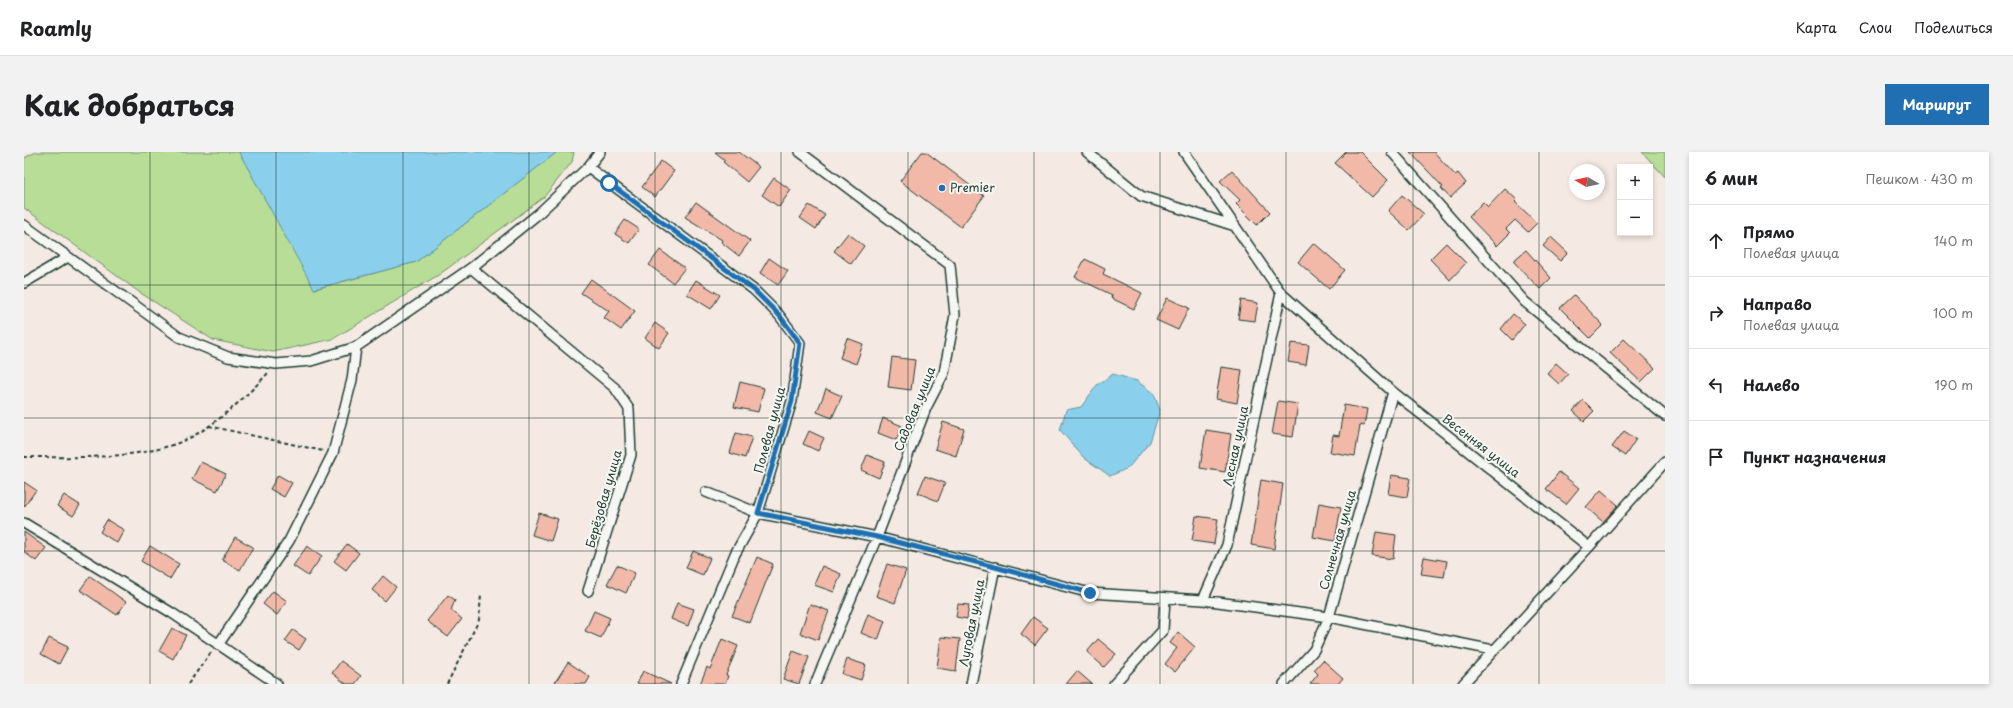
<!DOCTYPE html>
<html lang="ru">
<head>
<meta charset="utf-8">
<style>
	:root { --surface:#fff; --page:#f2f2f2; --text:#202124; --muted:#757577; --line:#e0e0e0; --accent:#1f6fb2 }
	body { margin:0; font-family:"Playpen Sans",sans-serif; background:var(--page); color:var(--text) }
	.controls { position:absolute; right:12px; top:12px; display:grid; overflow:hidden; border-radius:0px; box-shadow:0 2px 6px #0003 }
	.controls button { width:36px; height:36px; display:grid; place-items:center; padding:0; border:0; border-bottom:1px solid var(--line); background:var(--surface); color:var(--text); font:20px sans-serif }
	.compass { position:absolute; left:1545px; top:12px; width:36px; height:36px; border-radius:50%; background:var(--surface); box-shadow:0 2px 6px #0003; rotate:279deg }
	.stop { position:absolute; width:12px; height:12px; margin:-9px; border:3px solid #1f6fb2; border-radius:50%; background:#fff }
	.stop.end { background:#1f6fb2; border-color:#fff; box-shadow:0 1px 4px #0008 }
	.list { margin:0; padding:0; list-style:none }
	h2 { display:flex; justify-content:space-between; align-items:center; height:52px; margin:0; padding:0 16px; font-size:17px }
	h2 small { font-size:13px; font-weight:400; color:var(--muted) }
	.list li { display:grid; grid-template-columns:26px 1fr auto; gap:12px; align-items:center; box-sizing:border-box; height:72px; padding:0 16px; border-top:1px solid var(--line) }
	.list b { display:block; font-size:15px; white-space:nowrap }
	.list p { margin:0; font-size:13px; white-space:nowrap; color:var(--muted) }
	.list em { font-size:13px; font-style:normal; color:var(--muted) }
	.icon { flex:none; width:22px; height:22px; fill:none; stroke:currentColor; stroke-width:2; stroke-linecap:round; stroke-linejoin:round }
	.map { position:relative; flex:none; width:1641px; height:532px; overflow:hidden; border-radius:0px }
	header { display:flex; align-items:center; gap:24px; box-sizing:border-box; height:56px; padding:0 20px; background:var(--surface); border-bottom:1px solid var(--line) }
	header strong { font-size:19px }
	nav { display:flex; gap:22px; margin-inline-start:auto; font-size:14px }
	.intro { display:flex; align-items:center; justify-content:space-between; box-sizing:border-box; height:96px; padding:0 24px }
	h1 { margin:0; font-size:28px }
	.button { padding:10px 18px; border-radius:0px; background:var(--accent); color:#fff; font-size:14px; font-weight:700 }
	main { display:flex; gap:24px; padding:0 24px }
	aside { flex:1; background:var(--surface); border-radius:0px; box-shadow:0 2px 6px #0003 }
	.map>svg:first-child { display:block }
	.green { fill:#b8dd97; stroke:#6c8d66 }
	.water { fill:#8ad0ec; stroke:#5f95a2 }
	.building { fill:#f2b9a9; stroke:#1f3d34 }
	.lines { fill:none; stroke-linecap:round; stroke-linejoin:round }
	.street-casing { stroke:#1f3d34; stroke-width:12 }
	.path { stroke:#1f3d34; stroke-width:2; stroke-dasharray:4 3; stroke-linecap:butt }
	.street { stroke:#f6f6f2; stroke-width:9 }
	.route { stroke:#1f6fb2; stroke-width:5 }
	.grid { fill:none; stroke:#1f3d34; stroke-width:1; stroke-opacity:0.55 }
	.poi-dot { fill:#1f6fb2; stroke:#f6f6f2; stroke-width:1.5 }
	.labels { text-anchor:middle; stroke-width:4; stroke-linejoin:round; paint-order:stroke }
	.poi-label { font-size:12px; fill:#1f3d34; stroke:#f6f6f2; text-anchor:start }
	.street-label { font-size:12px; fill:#1f3d34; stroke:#f6f6f2 }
</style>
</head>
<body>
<header>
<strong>Roamly</strong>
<nav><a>Карта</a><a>Слои</a><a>Поделиться</a></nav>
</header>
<div class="intro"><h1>Как добраться</h1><a class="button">Маршрут</a></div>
<main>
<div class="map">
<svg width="1641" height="532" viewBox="0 0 1641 532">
	<rect width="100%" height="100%" fill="#f5eae3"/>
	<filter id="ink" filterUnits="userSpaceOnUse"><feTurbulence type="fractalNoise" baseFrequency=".025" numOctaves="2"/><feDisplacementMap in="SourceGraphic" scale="8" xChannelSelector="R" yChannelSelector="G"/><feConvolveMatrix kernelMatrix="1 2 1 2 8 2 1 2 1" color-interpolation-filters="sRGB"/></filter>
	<g filter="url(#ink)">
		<path class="green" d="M12,0H215L291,137L392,110L533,0H550L548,10L520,45L416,122L309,187L249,200L189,188L115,140L0,56V6Z
			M1618,0H1641V25Z"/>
		<path class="water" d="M215,0H533L392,110L290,137Z
			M1089,222L1113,229L1130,242L1136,258L1126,290L1104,316L1086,324L1060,306L1036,278L1042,258L1057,255L1073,233Z"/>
		<path class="building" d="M691,0H715L735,15L723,30L699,10L701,8Z
			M898,0H902L960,44L937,75L876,29Z
			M1322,0H1336L1364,28L1348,45L1311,11Z
			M1386,0H1410L1431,23L1434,21L1442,31L1426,46L1417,36L1419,35Z
			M637,9L650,19L631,45L618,35Z
			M1208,18L1246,60L1233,73L1212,52L1216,48L1196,29Z
			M750,26L767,38L755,55L738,43Z
			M1481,37L1493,48L1491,50L1513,71L1504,80L1491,68L1482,77L1486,81L1473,94L1445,65L1459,50L1464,55Z
			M1378,43L1400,62L1385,78L1364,59Z
			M672,50L726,89L715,104L697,90L698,88L661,65Z
			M785,53L801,63L792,77L776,66Z
			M601,68L615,77L605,91L591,82Z
			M824,81L840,94L827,112L810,99Z
			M1527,85L1544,101L1536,109L1519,94Z
			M1290,91L1321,118L1305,137L1274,110Z
			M1422,91L1442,111L1426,128L1406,107Z
			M636,98L661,116L649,131L625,113Z
			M1502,98L1527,126L1516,137L1489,109Z
			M745,106L764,119L754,133L736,121Z
			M1061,107L1081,117L1079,122L1118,141L1110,157L1087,146L1088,143L1051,125Z
			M567,127L611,159L597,178L580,166L585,159L557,141Z
			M672,128L696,143L687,157L663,142Z
			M1550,143L1579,173L1566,186L1536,156Z
			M1143,146L1165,156L1154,178L1132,168Z
			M1217,148L1234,151L1231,169L1214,167Z
			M1489,162L1501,172L1488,188L1477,177Z
			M631,171L645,181L635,196L621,186Z
			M823,186L839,192L832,212L816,206Z
			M1600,187L1631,216L1617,230L1586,201Z
			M1267,191L1285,193L1282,213L1264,210Z
			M868,205L891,208L887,238L864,235Z
			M1532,211L1544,222L1535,232L1523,221Z
			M1197,215L1218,218L1213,251L1192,247Z
			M716,230L740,236L734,260L710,255Z
			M802,237L818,244L808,266L793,260Z
			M1559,248L1570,259L1560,269L1549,259Z
			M1254,249L1274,252L1269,285L1248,282Z
			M1320,253L1343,257L1340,274L1336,273L1331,304L1306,300L1309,283L1315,284Z
			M859,266L878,274L872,288L854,281Z
			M919,270L940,277L932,304L911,297Z
			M1182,278L1207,282L1201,320L1176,316Z
			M785,279L800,286L794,299L779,292Z
			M1600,279L1612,287L1601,304L1588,295Z
			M712,281L728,285L721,306L706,301Z
			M843,303L861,310L855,326L837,318Z
			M177,310L202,322L193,339L168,327Z
			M1535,320L1555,336L1542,352L1522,337Z
			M254,323L268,331L260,345L246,337Z
			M1367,323L1386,326L1383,345L1364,342Z
			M901,324L921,331L914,349L894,341Z
			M1237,328L1259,332L1250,397L1227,393Z
			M0,330L12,338L0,355Z
			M1577,338L1594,353L1579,370L1562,355Z
			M40,343L56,353L49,364L33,354Z
			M1295,351L1317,355L1311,389L1289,385Z
			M515,361L534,367L527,389L508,383Z
			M1172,364L1194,367L1190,392L1168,389Z
			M83,368L100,378L93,391L76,380Z
			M0,380L22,396L12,409L0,400Z
			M1352,380L1372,383L1369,407L1348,404Z
			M211,385L229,395L216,418L198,408Z
			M323,392L335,401L322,418L310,409Z
			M126,394L155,412L146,427L117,409Z
			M283,394L298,404L284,424L269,414Z
			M669,399L686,406L679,423L662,416Z
			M733,405L749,412L726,471L708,464Z
			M1400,405L1423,409L1420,425L1397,422Z
			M863,412L882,418L871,451L852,444Z
			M593,413L611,421L602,441L583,432Z
			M798,414L817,422L810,440L790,433Z
			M66,424L102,450L93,463L56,438Z
			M359,424L372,435L361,449L348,438Z
			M249,439L263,449L253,463L239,452Z
			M424,443L431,448L427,458L438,467L424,485L403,469Z
			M653,451L670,457L664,474L647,467Z
			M786,452L805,459L794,488L776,481Z
			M934,452L945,453L943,467L932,465Z
			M570,459L586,466L577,486L561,479Z
			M844,462L861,469L854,488L837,481Z
			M1009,465L1024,476L1011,493L997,482Z
			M148,476L162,483L149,507L135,499Z
			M269,478L282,487L275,498L261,489Z
			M1154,480L1171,495L1151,520L1141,512L1153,496L1146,491Z
			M917,485L936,487L932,519L913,516Z
			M25,486L44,495L35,512L17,502Z
			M698,487L714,494L702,523L704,524L701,532H676L683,515L686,517Z
			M1074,487L1092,502L1080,515L1063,500Z
			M769,499L785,505L775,532L759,527Z
			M823,507L842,513L837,528L818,522Z
			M1299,508L1319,526L1314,532H1286L1294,522L1290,518Z
			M317,509L337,524L331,532H322L308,521Z
			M544,510L566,525L562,532H530Z
			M619,519L647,532H613Z
			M1053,519L1068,532H1042Z"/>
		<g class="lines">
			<defs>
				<path id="street" d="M776,0L926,113L931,163L920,221L902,256L853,385L791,532
					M1063,0L1117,44L1211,74
					M1160,0L1257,141L1369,240L1565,395L1439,532
					M1368,0L1501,150L1641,264
					M564,15L730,138L755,163L776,191L768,249L734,361L711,402L657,532
					M0,73L155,185L204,205L252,212L287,209L332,195L447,116L514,62L564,15L576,0
					M447,116L591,236L605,257L607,303L564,439
					M0,131L44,105
					M682,340L734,361L853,385L1066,441L1179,448L1305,465L1469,498
					M0,371L148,461L253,532
					M1565,395L1641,310
					M1179,448L1203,393L1257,141
					M194,493L265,389L309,301L328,228L332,195
					M947,532L971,415
					M1090,532L1139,478L1141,447
					M1260,532L1290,498L1305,465L1369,240"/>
			</defs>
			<use href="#street" class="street-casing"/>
			<path class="path" d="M185,274L299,299
				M0,305C48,305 108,308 154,291C185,280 222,245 244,221
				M164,532L188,499
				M423,532L455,468L457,443"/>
			<use href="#street" class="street"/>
		</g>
	</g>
	<g class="lines" filter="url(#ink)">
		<path class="route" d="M585,31L730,138L755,163L776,191L768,249L734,361L853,385L971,415L1066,441"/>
	</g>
	<path class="grid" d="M126,0V532M252,0V532M379,0V532M505,0V532M631,0V532M757,0V532M884,0V532M1010,0V532M1136,0V532M1262,0V532M1389,0V532M1515,0V532M0,133H1641M0,266H1641M0,399H1641"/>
	<circle class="poi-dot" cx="918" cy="36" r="4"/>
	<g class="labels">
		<g class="poi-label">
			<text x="926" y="40">Premier</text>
		</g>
		<g class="street-label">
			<text transform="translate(891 257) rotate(-68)" y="4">Садовая улица</text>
			<text transform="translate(746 278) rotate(-75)" y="4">Полевая улица</text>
			<text transform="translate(1212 294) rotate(-78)" y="4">Лесная улица</text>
			<text transform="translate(1457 294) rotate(38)" y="4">Весенняя улица</text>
			<text transform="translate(580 347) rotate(-74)" y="4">Берёзовая улица</text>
			<text transform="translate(1314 388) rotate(-74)" y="4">Солнечная улица</text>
			<text transform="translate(948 471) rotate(-79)" y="4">Луговая улица</text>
		</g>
	</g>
</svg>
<div class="controls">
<button>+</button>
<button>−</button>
</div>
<svg class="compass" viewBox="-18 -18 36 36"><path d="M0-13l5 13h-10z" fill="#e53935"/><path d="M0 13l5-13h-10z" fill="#757577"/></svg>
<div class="stop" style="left:585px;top:31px"></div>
<div class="stop end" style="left:1066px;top:441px"></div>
</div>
<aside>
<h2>6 мин<small>Пешком · 430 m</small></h2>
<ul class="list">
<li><svg class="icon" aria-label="ahead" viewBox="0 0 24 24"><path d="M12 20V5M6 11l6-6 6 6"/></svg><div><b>Прямо</b><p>Полевая улица</p></div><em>140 m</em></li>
<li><svg class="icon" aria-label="right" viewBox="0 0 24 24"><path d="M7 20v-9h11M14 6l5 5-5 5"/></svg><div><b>Направо</b><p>Полевая улица</p></div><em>100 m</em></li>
<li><svg class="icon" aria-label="left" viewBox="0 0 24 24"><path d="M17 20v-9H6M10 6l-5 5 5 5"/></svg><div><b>Налево</b></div><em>190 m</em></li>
<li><svg class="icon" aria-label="arrive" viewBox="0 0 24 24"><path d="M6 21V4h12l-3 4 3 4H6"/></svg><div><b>Пункт назначения</b></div></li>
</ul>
</aside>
</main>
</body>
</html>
